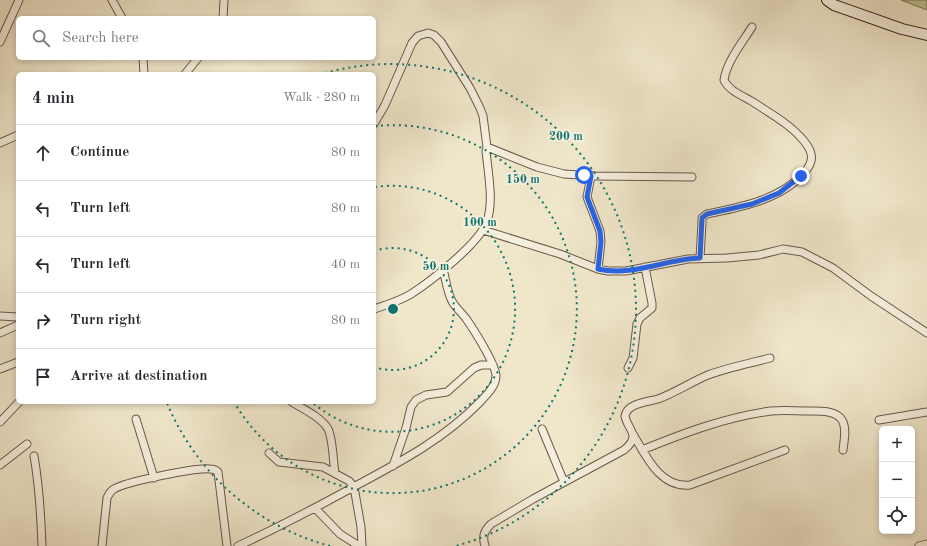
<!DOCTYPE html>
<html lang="en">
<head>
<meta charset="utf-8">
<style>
	:root { --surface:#fff; --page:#f7f7f7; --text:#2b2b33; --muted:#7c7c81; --line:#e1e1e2 }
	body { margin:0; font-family:"Old Standard TT",serif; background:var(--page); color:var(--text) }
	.controls { position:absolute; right:12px; bottom:12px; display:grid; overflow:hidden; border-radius:6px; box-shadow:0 2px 6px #0003 }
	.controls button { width:36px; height:36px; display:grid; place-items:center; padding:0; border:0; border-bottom:1px solid var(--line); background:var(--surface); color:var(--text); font:20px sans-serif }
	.stop { position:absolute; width:12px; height:12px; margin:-9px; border:3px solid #2563eb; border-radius:50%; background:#fff }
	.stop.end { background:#2563eb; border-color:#fff; box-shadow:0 1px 4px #0008 }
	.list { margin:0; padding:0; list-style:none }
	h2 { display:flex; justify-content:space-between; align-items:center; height:52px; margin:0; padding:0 16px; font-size:17px }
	h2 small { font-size:13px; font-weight:400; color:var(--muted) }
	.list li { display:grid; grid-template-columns:26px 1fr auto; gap:12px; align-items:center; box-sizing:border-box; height:56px; padding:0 16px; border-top:1px solid var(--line) }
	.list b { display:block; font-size:15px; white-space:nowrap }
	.list em { font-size:13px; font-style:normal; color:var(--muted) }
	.icon { flex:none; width:22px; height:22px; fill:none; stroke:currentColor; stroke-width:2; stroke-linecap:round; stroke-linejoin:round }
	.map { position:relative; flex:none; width:927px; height:546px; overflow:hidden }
	.search { position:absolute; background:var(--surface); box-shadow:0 2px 6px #0003; left:16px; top:16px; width:360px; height:44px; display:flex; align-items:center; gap:10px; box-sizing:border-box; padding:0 14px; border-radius:6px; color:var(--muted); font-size:15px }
	.panel { position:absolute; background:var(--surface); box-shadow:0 2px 6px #0003; left:16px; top:72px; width:360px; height:332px; border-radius:6px }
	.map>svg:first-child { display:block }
	.green { fill:#bdc495; stroke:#7c765a }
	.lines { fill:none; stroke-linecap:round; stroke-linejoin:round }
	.street-casing { stroke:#69584a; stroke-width:9 }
	.secondary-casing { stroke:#3c291f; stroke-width:12 }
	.street { stroke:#f5efdd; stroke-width:7 }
	.secondary { stroke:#f5efdd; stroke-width:10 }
	.route { stroke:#2563eb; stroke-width:5 }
	.ring { fill:none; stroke:#0f766e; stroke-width:2; stroke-dasharray:2 4 }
	.centre { fill:#0f766e; stroke:#f5efdd; stroke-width:2 }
	.ring-label { font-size:12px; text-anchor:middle; font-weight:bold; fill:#0f766e; stroke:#f5efdd; stroke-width:4; stroke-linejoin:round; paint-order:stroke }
</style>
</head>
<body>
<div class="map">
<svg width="927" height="546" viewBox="0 0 927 546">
	<rect width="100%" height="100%" fill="#f0e7cb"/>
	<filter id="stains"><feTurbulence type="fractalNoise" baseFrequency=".005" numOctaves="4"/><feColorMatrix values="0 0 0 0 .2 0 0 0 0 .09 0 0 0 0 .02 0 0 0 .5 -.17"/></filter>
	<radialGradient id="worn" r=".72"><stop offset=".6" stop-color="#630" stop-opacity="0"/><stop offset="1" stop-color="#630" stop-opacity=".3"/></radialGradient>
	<path class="green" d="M901,0H927V10Z"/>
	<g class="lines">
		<defs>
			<path id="street" d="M112,0L122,18
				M223,18L224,0
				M0,42L19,0
				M143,58L144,74
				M185,74L198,58
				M374,124L385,105L412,43L418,36L428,33L434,35L441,42L470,88L480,108L483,116L487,147L486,151C488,172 494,202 487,221C481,242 430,282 411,294C400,301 386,305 374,309
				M0,143L18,135
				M487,147L537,167L564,174L596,176L692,177
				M591,176L587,197L600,231L601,242L598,269
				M483,230L560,254L598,269L608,271H626L688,259L727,258L759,255L783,249L802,252L833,268L871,296L927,333
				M700,258L702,223V218L707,214C741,207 780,200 804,173C815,161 813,152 804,141C790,124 771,114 753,102C743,96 729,91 724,80C727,61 742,43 752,27
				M0,316L18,317
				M0,333L18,325
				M628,368L633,358L637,324L640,318L652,308V303L645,267
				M0,369L18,362
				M292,402C303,409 321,417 328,429C333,439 333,461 335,473
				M136,419L154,478
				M879,420L927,412
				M0,422L19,402
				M542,429L564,482
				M633,434C646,456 660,488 690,485L785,450
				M642,450C684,433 726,417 771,411C783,410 796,411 808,411C818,411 836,410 842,420C847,428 844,441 843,450
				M269,453L279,462L323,467L349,481L354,487L361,527L362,546
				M34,456C39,485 41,516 42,546
				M0,465L27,444
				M393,466L406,428L411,407L416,400L426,395L447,392L474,368L481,365H493
				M315,508L340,534L359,546
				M102,546L107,498C109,494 110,491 114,489C125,482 197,467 210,469C213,469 216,470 218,472L227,546
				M238,546C279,527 319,506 359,484C404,460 445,438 481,401C487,394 496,386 496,376C496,365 474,330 467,320C463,314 457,309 453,303C447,293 446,280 443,269
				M485,546C482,536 484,531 491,524L533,499L624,450C642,435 628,431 625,416C627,403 648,402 658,399C675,393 691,382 708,375C726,368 751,363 770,358
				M919,546L927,544"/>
			<path id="secondary" d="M827,0L834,5L902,29L927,35"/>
		</defs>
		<use href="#street" class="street-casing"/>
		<use href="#secondary" class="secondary-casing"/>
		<use href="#street" class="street"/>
		<use href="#secondary" class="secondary"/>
	</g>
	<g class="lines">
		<path class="route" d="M584,175L591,176L587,197L600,231L601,242L598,269C632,277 666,259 700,258L702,218L707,214L752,204L779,193L801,176"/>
	</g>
	<g class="ring">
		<path d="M374 251A61 61 0 1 1 374 367"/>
		<path d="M375 187A123 123 0 1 1 313 403"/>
		<path d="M375 126A184 184 0 1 1 234 402"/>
		<path d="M330 546A245 245 0 0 1 167 403M325 73A245 245 0 1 1 456 546"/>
	</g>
	<circle cx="393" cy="309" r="6" class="centre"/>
	<g class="ring-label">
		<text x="566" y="140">200 m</text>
		<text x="523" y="183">150 m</text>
		<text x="480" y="226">100 m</text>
		<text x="436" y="270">50 m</text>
	</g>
	<rect width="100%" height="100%" filter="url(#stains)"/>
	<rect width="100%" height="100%" fill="url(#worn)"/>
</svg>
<div class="controls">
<button>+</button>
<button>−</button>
<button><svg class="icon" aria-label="locate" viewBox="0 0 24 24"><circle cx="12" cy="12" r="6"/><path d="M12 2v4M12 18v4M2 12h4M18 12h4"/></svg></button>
</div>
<div class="stop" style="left:584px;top:175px"></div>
<div class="stop end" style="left:801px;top:176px"></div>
<div class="search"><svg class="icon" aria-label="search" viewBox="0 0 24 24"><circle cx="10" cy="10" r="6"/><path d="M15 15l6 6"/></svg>Search here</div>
<section class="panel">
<h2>4 min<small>Walk · 280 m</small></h2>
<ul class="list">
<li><svg class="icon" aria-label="ahead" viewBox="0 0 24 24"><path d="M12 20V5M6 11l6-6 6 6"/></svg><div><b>Continue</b></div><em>80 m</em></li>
<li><svg class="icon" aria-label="left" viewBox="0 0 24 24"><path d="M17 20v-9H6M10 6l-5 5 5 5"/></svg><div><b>Turn left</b></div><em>80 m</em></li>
<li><svg class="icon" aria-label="left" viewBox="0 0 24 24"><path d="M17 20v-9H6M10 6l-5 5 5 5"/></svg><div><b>Turn left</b></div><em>40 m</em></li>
<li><svg class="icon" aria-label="right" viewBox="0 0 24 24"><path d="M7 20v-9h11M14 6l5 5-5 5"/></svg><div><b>Turn right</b></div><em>80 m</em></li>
<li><svg class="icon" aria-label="arrive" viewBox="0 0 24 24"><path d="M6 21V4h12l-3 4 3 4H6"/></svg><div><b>Arrive at destination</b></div></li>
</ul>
</section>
</div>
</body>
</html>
